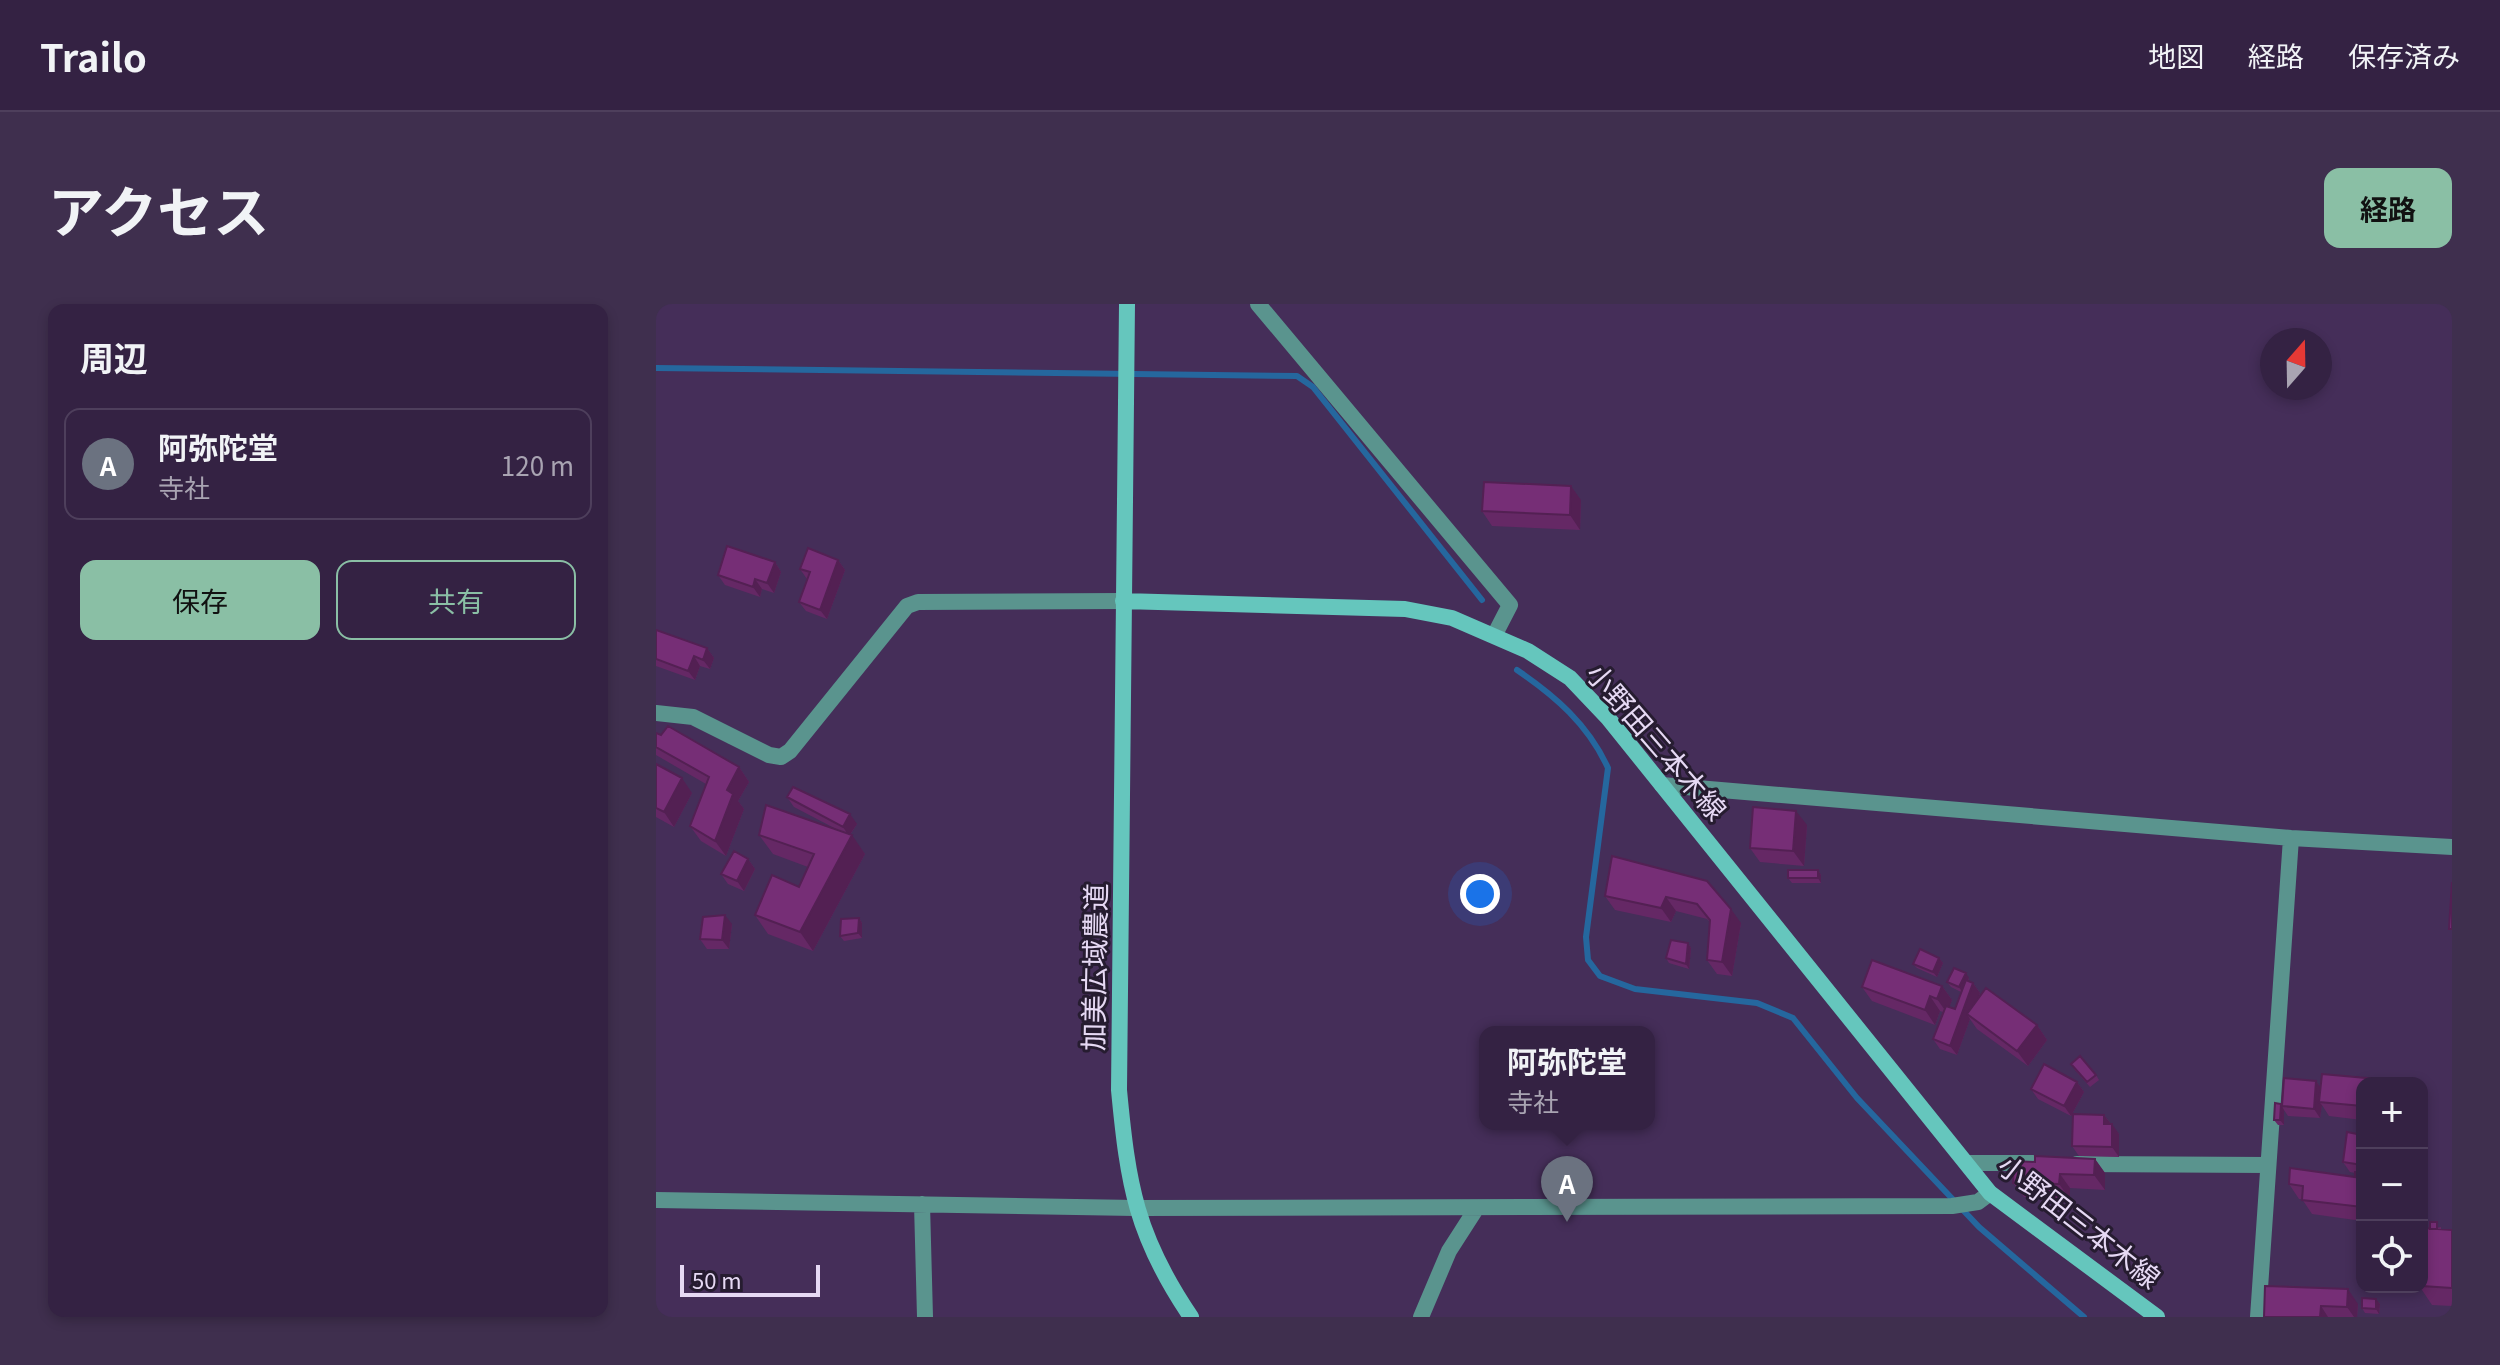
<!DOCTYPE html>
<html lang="ja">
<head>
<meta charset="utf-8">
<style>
	:root { --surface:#342243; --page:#3f2f4e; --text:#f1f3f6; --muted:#a9a4b2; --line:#4e3f5c; --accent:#8abfa5 }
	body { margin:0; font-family:Georgia,"Noto Sans JP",serif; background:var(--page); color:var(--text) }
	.controls { position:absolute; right:24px; bottom:24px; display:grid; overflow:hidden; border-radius:16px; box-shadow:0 4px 12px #0003 }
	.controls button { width:72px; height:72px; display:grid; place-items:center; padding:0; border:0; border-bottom:2px solid var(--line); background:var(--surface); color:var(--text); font:40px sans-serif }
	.compass { position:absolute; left:1604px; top:24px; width:72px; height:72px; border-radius:50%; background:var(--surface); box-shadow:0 4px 12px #0003; rotate:20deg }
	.scale { position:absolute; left:24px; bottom:20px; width:140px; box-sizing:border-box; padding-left:8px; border:4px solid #e6d9f4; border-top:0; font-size:22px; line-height:28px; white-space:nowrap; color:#e6d9f4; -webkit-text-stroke:6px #261c30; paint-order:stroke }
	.you { position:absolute; left:824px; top:590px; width:28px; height:28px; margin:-20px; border:6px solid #fff; border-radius:50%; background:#1a73e8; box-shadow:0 0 0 12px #1a73e833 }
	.badge { display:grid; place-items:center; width:52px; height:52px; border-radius:50%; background:var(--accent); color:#fff; font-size:26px; font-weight:700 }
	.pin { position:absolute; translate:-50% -66px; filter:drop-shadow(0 2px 4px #0008) }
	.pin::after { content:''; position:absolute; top:42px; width:28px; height:24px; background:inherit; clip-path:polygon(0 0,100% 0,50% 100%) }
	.popup { position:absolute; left:823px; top:722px; width:176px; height:104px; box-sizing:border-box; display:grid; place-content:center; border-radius:16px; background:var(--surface); filter:drop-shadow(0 2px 6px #0005); font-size:26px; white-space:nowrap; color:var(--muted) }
	.popup b { font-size:30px; color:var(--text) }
	.popup::after { content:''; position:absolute; left:50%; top:100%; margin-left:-16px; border:16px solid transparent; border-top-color:var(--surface) }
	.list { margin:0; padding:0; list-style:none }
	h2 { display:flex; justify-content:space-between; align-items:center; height:104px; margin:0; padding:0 32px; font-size:34px }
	h2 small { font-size:26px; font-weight:400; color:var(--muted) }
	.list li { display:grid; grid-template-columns:52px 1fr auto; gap:24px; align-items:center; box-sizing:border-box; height:112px; margin:0 16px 16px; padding:0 16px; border:2px solid var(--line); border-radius:16px }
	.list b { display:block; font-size:30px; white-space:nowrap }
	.list p { margin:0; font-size:26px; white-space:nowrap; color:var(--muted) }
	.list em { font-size:26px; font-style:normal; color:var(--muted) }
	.actions { display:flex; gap:16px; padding:24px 32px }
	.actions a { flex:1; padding:18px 0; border:2px solid var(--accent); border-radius:16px; text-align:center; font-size:28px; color:var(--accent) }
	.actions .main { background:var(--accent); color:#111 }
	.icon { flex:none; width:44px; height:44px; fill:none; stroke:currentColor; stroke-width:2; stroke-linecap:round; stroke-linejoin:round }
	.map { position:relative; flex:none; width:1796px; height:1013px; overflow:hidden; border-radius:16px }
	header { display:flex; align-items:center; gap:48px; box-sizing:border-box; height:112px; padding:0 40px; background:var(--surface); border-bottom:2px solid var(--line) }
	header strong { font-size:38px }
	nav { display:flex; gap:44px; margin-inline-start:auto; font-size:28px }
	.intro { display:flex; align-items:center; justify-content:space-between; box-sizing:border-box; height:192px; padding:0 48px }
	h1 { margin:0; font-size:56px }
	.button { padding:20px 36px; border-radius:16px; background:var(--accent); color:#111; font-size:28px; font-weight:700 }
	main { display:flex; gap:48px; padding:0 48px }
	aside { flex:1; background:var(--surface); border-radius:16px; box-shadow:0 4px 12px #0003 }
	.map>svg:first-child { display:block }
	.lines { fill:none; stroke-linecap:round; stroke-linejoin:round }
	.stream { stroke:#25679e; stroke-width:6 }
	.street { stroke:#5a948e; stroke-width:16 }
	.secondary { stroke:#65c6bd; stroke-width:16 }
	.wall { fill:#652865 }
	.shaded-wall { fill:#532053 }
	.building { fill:#762e76; stroke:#532053; stroke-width:2 }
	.labels { text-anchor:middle; stroke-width:6; stroke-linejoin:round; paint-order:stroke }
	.street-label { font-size:28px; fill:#e6d9f4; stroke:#261c30 }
</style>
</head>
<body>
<header>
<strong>Trailo</strong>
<nav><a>地図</a><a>経路</a><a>保存済み</a></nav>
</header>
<div class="intro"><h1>アクセス</h1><a class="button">経路</a></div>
<main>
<aside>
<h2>周辺<small></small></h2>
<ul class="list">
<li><span class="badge" style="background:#6b7280">A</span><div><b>阿弥陀堂</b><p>寺社</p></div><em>120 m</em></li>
</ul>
<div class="actions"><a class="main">保存</a><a>共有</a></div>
</aside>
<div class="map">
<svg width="1796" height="1013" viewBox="0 0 1796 1013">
	<rect width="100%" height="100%" fill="#452e59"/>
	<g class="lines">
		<path class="stream" d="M0,64L641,72L657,83L826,296
			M861,366C899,392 932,420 952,464L930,633L932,656L944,672L979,685L1101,699L1137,714L1201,794L1323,923L1428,1013"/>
		<path class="street" d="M602,0L854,301L839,330
			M0,409L37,413L113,451L125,453L134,447L251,302L262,298L467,297
			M1006,481L1635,534L1796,543
			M1311,859H1377
			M1421,860L1611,861
			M0,896L479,904L1296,902L1322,898L1334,889
			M266,900L269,1013
			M765,1013L793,947L820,905
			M1602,1013L1635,534"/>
		<path class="secondary" d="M471,0L463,786C472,881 480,932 535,1013
			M467,297L749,305L796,314L872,347L914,374L952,414L1334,889L1501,1013"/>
	</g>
	<path class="wall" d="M925,196L924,226L836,222L826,207Z
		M182,256L189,266L171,315L150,307L143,298L151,275L144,265Z
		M119,258L125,268L118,289L106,285L104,293L69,281L62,271Z
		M0,326L51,344L58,354L54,365L44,362L39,376L0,362Z
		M0,429L83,463L93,478L82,497L88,505L70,552L45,537L34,522L50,480L0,451Z
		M0,460L36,489L18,523L0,513Z
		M131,493L201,520L194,531L209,550L157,647L112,630L99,611L143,583L152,563L117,550L103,531L182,526L138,503Z
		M1151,521L1148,562L1104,558L1094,544Z
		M956,552L1085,619L1076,672L1061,670L1051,656L1054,618L1051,615L1020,607L1015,618L959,606L949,592Z
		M92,555L99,565L88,587L72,580L65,570Z
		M1162,566L1165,571V579H1136L1132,574Z
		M203,614L206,619V634L188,637L184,632Z
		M76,620L73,645H51L44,635Z
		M1032,639L1035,644L1033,665L1013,659L1010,654Z
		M1283,654L1287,659L1281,673L1261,664L1257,660Z
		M1313,674L1312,677L1317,679L1324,689L1322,695L1381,721L1391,736L1372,762L1321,725L1314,715L1301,751L1284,745L1277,735L1287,708L1284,707L1279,721L1216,697L1206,683L1286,682L1296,696L1293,703L1299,705L1305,688L1295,683L1291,678Z
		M1418,765L1440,771L1443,776L1434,783Z
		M1660,777L1664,783L1706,779V816L1673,812L1666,801L1664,814L1632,812L1628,806V821H1622L1618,816L1625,800Z
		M1421,778L1428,788L1415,812L1382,795L1375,785Z
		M1448,811L1463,830V853L1423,852L1416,842Z
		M1706,831V917L1656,910L1646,895H1643L1633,880L1699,873V869L1694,868L1687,858Z
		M1439,855L1449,869V886L1414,884V895L1368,893L1357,879L1379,858Z
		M1785,923V925L1796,926V1002L1776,1001L1764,983H1766V937L1774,925Z
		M1609,982L1702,1000L1701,1013H1608Z
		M1720,995L1724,1000L1723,1010L1709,1009L1706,1004Z"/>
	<path class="shaded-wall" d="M915,182L925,196L924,226L914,211Z
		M182,256L189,266L171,315L164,306Z
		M119,258L125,268L118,289L111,279Z
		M99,275L106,285L104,293L97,283Z
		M51,344L58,354L54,365L47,356Z
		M38,352L44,362L39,376L32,367Z
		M83,463L93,478L82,497L88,505L70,552L59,537L71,486Z
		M26,474L36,489L18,523L8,508Z
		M1140,507L1151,521L1148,562L1137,547Z
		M194,510L201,520L193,532L187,523Z
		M196,531L209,550L157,647L144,628Z
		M92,555L99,565L88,587L81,577Z
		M1162,566L1165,571V579L1162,574Z
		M1010,593L1020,607L1015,618L1005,604Z
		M1075,605L1085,619L1076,672L1066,658Z
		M69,611L76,620L73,645L66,636Z
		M203,614L206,619V634L202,629Z
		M1032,639L1035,644L1033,665L1030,660Z
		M1283,654L1287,659L1281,673L1277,668Z
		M1310,669L1313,674L1306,688L1303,683Z
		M1317,679L1324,689L1315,713L1311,710L1314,715L1301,751L1294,742Z
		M1286,682L1296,696L1291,709L1281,695Z
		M1274,692L1284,707L1279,721L1269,706Z
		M1381,721L1391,736L1372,762L1361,747Z
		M1660,777L1667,787L1663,798L1666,801L1664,814L1658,805Z
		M1421,778L1428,788L1415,812L1408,802Z
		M1625,800L1628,806V821L1624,816Z
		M1448,811L1455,820H1448Z
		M1456,820L1463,830V853L1456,843Z
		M1439,855L1449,869V886L1438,871Z
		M1404,870L1414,884V895L1403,880Z
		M1692,985L1702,1000L1701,1013H1698L1691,1003Z
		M1720,995L1724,1000L1723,1010L1720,1005Z
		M1665,1002L1672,1013H1664Z"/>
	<path class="building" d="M828,178L915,182L914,211L826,207Z
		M71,242L119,258L111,279L99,275L97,283L62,271Z
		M152,244L182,256L164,306L143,298L154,268L144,265Z
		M0,326L51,344L47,356L38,352L32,367L0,355Z
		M12,422L83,463L71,486L77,490L59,537L34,522L53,473L0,443V429L5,431Z
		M0,460L26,474L8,508L0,504Z
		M137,483L194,510L187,523L131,493Z
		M110,501L196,531L144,628L99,611L116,571L143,583L158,550L103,531Z
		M1097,503L1140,507L1137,547L1094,544Z
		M78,547L92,555L81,577L65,570Z
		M956,552L1051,577L1075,605L1066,658L1051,656L1054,616L1041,600L1010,593L1005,604L949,592Z
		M1132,566H1162V574H1132Z
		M1796,578V625H1793Z
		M69,611L66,636L44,635L47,613Z
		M203,614L202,629L184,632L185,615Z
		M1015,636L1032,639L1030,660L1010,654Z
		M1264,645L1283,654L1277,668L1257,660Z
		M1216,656L1286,682L1281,695L1274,692L1269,706L1206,683Z
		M1298,664L1310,669L1303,683L1291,678Z
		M1310,676L1317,679L1294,742L1277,735L1290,702L1299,705Z
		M1330,684L1381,721L1361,747L1311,710Z
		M1424,752L1440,771L1431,778L1415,760Z
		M1388,760L1421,778L1408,802L1375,785Z
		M1666,770L1721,775V779H1706V802L1663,798Z
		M1628,774L1660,777L1658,805L1626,802Z
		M1619,799L1625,800L1624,816H1618Z
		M1417,810L1448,811V820H1456V843L1416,842Z
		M1691,828L1706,831V861L1687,858Z
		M1379,852L1439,855L1438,871L1404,870L1403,880L1357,879L1358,857L1379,858Z
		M1634,864L1699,873V868H1706V903L1646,896L1647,882L1633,880Z
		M1774,918H1781V925H1774Z
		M1767,924L1796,926V984L1766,982Z
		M1609,982L1692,985L1691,1003L1665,1002L1664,1013H1608Z
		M1706,994L1720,995V1005L1706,1004Z"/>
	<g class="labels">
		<g class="street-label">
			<text transform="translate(1000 438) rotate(49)" y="10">小野田三本木線</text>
			<text transform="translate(439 663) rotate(-89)" y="10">加美広域農道</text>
			<text transform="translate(1423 918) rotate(38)" y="10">小野田三本木線</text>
		</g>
	</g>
</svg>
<div class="controls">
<button>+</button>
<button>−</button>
<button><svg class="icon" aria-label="locate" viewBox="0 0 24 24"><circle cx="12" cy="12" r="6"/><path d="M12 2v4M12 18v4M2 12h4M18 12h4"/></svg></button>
</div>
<svg class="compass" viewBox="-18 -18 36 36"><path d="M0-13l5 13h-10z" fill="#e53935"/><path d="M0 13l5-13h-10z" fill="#a9a4b2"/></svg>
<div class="scale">50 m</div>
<div class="you"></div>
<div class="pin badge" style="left:911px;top:918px;background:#6b7280">A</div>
<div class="popup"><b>阿弥陀堂</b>寺社</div>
</div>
</main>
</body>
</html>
